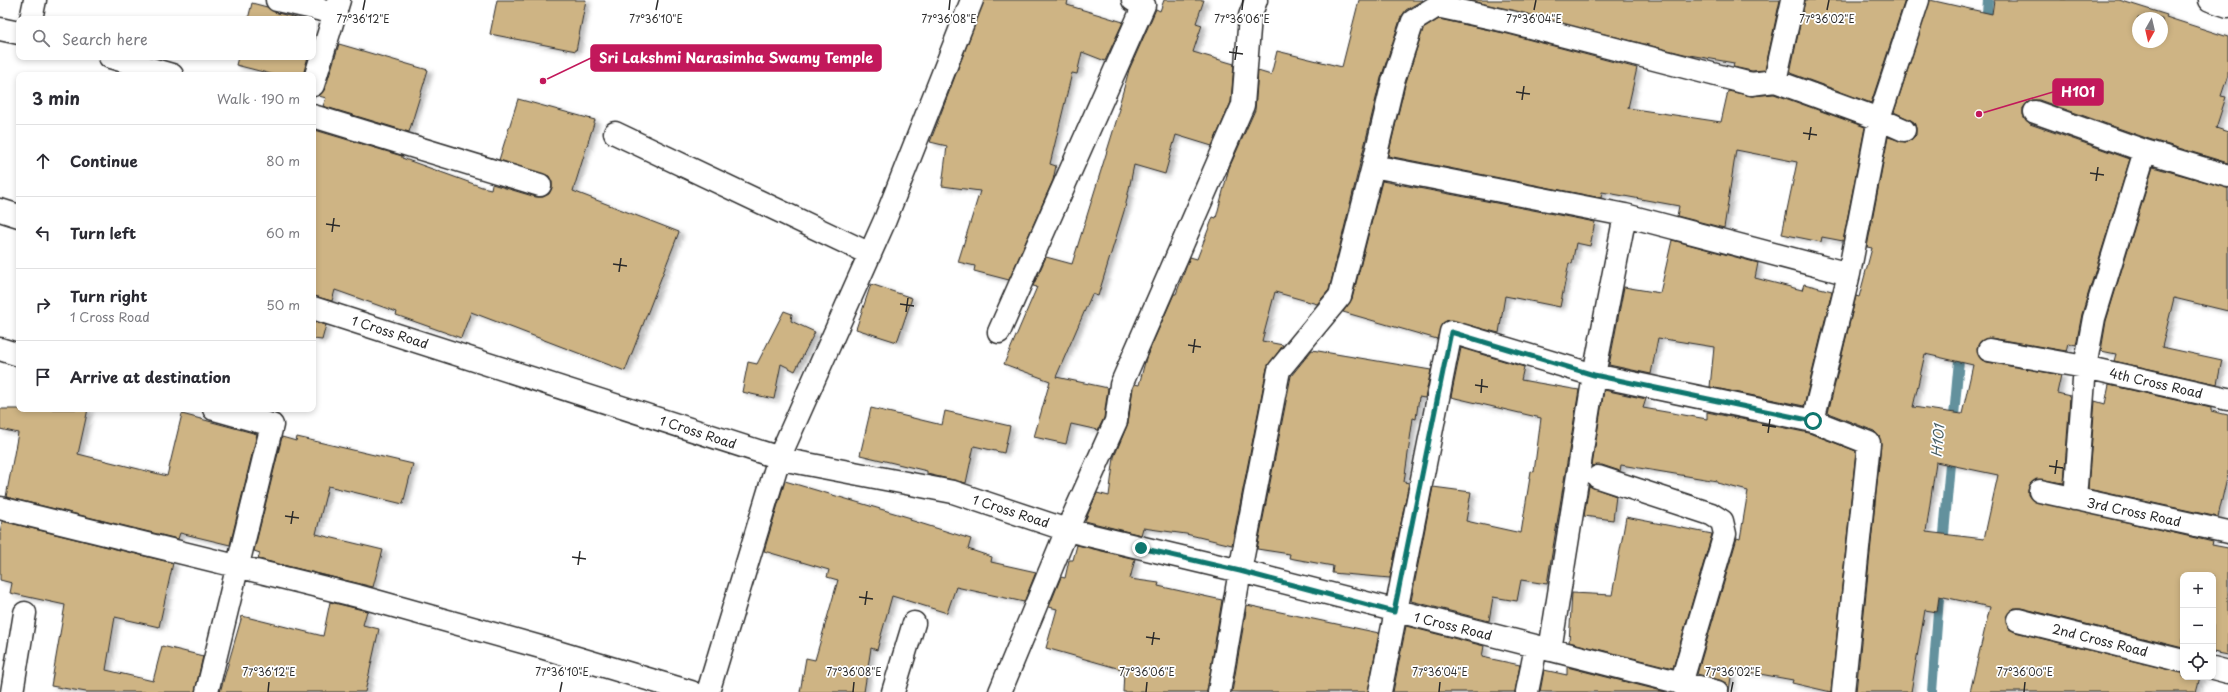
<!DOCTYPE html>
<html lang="en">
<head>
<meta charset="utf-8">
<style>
	:root { --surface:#fff; --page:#f2f2f3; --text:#2b2b33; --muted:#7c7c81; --line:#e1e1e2 }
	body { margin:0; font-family:"Playpen Sans",sans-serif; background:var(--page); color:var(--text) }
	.controls { position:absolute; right:12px; bottom:12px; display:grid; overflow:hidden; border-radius:8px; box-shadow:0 2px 6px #0003 }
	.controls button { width:36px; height:36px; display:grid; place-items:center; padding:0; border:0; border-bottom:1px solid var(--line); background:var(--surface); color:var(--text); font:20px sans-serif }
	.compass { position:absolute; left:2132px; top:12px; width:36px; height:36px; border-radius:50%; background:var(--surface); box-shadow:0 2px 6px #0003; rotate:188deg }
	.stop { position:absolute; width:12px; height:12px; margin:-9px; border:3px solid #0f766e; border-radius:50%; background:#fff }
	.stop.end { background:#0f766e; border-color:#fff; box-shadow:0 1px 4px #0008 }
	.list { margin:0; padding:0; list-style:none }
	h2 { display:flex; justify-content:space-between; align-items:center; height:52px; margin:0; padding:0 16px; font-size:17px }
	h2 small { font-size:13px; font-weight:400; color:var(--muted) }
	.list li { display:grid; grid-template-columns:26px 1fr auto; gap:12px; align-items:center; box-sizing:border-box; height:72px; padding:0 16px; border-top:1px solid var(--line) }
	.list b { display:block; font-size:15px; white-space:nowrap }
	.list p { margin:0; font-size:13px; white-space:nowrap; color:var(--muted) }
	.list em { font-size:13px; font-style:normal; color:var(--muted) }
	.icon { flex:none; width:22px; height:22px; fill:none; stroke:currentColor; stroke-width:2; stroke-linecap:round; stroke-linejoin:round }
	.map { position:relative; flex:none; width:2228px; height:692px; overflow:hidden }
	.search { position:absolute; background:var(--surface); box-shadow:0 2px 6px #0003; left:16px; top:16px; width:300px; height:44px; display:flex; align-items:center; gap:10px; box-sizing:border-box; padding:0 14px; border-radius:8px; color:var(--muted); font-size:15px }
	.panel { position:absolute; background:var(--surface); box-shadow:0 2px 6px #0003; left:16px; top:72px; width:300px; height:340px; border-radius:8px }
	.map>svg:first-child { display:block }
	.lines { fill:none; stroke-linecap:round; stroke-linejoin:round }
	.stream { stroke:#63919d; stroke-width:10 }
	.building { fill:#ceb484; stroke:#2b2b2b; fill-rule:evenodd; filter:url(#shadow) }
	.minor-casing { stroke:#2b2b2b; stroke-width:25 }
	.minor { stroke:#fff; stroke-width:22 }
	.route { stroke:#0f766e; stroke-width:5 }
	.ticks { fill:none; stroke:#2b2b2b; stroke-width:1.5 }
	.labels { text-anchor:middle; stroke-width:3.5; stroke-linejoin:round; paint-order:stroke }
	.street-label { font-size:13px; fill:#2b2b2b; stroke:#fff }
	.water-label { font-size:14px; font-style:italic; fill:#475e64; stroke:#fff }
	.ticks-label { font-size:10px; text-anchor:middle; fill:#2b2b2b; stroke:#fff; stroke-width:3.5; stroke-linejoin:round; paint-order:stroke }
	.leader { fill:none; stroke:#c2185b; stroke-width:1.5 }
	.callout-dot { fill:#c2185b; stroke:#fff; stroke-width:1.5 }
	.callout { fill:#c2185b; stroke:#c2185b; stroke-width:1.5 }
	.callout-label { font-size:14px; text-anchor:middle; font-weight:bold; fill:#fff }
</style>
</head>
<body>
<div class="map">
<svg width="2228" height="692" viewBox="0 0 2228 692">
	<defs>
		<filter id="shadow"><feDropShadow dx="4.5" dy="2.5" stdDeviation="2" flood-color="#0004"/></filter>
	</defs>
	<rect width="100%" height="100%" fill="#fff"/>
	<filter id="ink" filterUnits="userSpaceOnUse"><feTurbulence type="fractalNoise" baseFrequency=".025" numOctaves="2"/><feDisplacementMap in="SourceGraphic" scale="8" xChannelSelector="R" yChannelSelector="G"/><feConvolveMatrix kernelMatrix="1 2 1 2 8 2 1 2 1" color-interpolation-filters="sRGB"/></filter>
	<g filter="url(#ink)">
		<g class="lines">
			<path class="stream" d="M1986,26L1988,0
				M1953,427L1960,349
				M1943,546L1951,452
				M1932,692L1940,584"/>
		</g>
		<path class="building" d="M497,0H586L576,51L490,34Z
			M984,0H1068L1067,5L1123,22L1105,61L1082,52L1077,74L1072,73L1050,164L1056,166L1053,180L1009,280L974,271L975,266L958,262L980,191L942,186L947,146L930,142Z
			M1164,0H1204L1196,23L1202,25L1193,52L1234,64L1231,102L1212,146L1176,135L1165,174L1134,165L1125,208L1098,296L1092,294L1056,377L1108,388L1104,418L1098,430L1071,424L1066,444L1034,437L1050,381L1004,364L1037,287L1033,286L1046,257L1072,264L1120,109H1118L1129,70L1156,9L1160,11Z
			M1359,0H1423L1406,10L1401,17L1381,78L1329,290L1317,304L1275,292L1262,341L1283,345L1267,368L1232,545L1186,534L1143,528L1141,535L1085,521L1097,493L1109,496L1114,457L1128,423L1133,388L1135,384L1139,385L1146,358L1174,294H1176L1190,257L1197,259L1213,217L1216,218L1229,168L1255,110L1258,71L1271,75L1277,51L1342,67Z
			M1468,0H1780L1765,70L1752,71L1733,67L1734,63L1684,54Z
			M1805,0H1905L1871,103L1790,73Z
			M1930,0L1992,14L1994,0H2119L2167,15L2166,17L2228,37V75L2221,96L2226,97L2216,128L2228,132V163L2149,139L2039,100H2032L2027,103L2023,108V115L2030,124L2130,159L2082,314L2076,345L2068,343L2066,351L1991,338L1980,342L1977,348L1981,359L1987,362L2061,375L2057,393L2070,396L2064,483L2036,479L2031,483L2028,489V495L2032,500L2213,542L2212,545L2228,548V655L2213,652V575H2183V648L2021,608H2014L2006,617V623L2009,629L2015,632L2183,673V677H2200L2196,692H1970L1990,607L1939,596L1937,612L1925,610L1911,692H1856L1881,444L1879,436L1874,431L1828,413L1856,296L1859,297L1872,248L1867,247L1888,137L1905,142L1911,140L1916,135V128L1914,122L1894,112ZM2138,18H2162V42H2138ZM1925,354L1973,365L1962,414L1913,407ZM1936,462L1998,475L1984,539L1926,532Z
			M252,3L267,7L274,12L300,19H248Z
			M1439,19L1508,34L1637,68L1628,108L1721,122L1728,91L1752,96L1774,94L1865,127L1843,241L1822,237L1821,242L1782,234L1797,162L1736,150L1724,228L1677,216L1679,206L1602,192L1601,198L1388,156L1405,85L1423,29Z
			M339,44L428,70L409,132L323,106L326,98L319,96L325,89Z
			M238,57H308L303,75H275L236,65Z
			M518,99L595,120L573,191L679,232L625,371L471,312L461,338L396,315L397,312L335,290L332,301L313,296V136L315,130L402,156V158L482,187L491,189L492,184L536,197H543L549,194L552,188V182L549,176L499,160Z
			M2153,167L2228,188V311L2174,298L2162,347L2222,360L2217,384L2114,361L2116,354L2101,351L2106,321Z
			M1382,181L1595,222L1590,246L1576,243L1572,264L1569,263L1560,307L1505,296L1499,333L1448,320L1442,324L1437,339L1343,312L1352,299Z
			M1672,240L1758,263L1755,278L1802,290L1804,284L1832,291L1804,406L1710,387L1714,347L1658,338L1651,374L1609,365L1624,287L1660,293Z
			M871,284L912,298L897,342L856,329Z
			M784,311L792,314L791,321L815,332L795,371L781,364L774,399L742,392L748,362L757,364Z
			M313,321L326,325L322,340L313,339Z
			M1461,348L1524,367L1521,380L1579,390L1547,584L1521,580L1517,601L1493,597L1489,621L1411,601L1433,487L1471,492L1466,521L1521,533L1531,471L1534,472L1541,418L1451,397Z
			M1312,350L1431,370L1425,398L1419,397L1416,419L1413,418L1404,482L1409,483L1390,578L1332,573L1333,566L1289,558L1290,554L1257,549L1291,376Z
			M2109,385L2211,408V411L2228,415V473L2218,517L2088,489L2095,401L2105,404Z
			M1604,390L1646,399L1643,408L1707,419V412L1809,433L1856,451L1831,692L1792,683L1793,680L1732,669L1729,692L1726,683L1720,680L1697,674L1737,538L1740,539L1748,491L1717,483V481L1621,465L1620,471L1602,465L1592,466Z
			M871,408L942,425L945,411L1010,426L1004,453L974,446L966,483L927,474V471L860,455Z
			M0,409H88L78,454L167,476L182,414L257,434L230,545L180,533L178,539L6,497L18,433L0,429Z
			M282,437L296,441L297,437L413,464L403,504L328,486L316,534L383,550L373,587L258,559L260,553L254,551Z
			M785,481L911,518L910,520L971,539L968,549L992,557L991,562L1036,572L1024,602L956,587L947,613L892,596L877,650L871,648L864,692H800L806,658L815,660L838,580L827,577L829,570L764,551Z
			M1589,486L1616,496L1613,520L1584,516Z
			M1626,517L1712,534L1673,668L1569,642L1572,593L1612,595Z
			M2,521L173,563L159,627L115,617L106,670L153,681L162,646L203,656L195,692H86L51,686L65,605L10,593L12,583L0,580V533Z
			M1077,545L1135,559L1130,579L1159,583L1158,586L1222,600L1207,692H1123L1124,670L1046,648L1057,609L1049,607L1061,577L1065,578L1069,560H1073Z
			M330,602L367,611L363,625L379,629L365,692H220L242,616L323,636Z
			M1247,605L1379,633L1368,692H1232Z
			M1406,626L1484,646L1482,657L1520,665L1515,692H1393Z
			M1567,667L1666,692H1540L1544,670L1567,675Z"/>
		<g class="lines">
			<defs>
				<path id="minor" d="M277,0L336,13
					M2210,0L2228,6
					M31,19L35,0
					M0,29L19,33
					M110,57L172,75
					M1775,81L1793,0
					M313,85L339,0
					M2035,112L2145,151L2228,176
					M313,116L540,185
					M615,133L870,254
					M0,210L19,216
					M1849,274L1879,119L1918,0
					M313,308L786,460L953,492L1067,530L1240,571L1717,692
					M999,332L1144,5L1133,0
					M0,349L19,355
					M1989,350L2085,367L2228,399
					M1813,421L1849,274L1625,215L1373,166L1393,82L1413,21L1437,6L1511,22L1751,84L1775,81L1879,119L1904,130
					M1598,477L1711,514L1722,521L1725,534L1681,684
					M2040,491L2228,532
					M2075,499L2085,367L2094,318L2145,151
					M0,508L358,596L544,648L691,692
					M2018,620L2183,661
					M1550,650L1594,375L1625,215
					M2213,668L2228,672
					M12,692L25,613
					M207,692L272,425L214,409
					M708,692L779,458L885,220L972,0
					M893,692L914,623
					M1000,692L1067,530L1116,421L1121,385L1243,105L1250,16L1256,0
					M1219,692L1240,571L1279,370L1340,296L1373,166
					M1380,692L1451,332L1594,375L1813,421L1869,443L1843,692
					M1527,692L1536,647"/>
			</defs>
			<use href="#minor" class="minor-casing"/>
			<use href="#minor" class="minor"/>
		</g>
	</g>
	<g class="lines" filter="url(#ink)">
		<path class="route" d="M1141,548L1240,571L1394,612L1451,332L1594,375L1813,421"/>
	</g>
	<path class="ticks" d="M363,10L365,0M656,10L658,0M949,10L950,0M1242,10L1243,0M1534,10L1536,0M1827,10L1829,0M1229,52L1243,54M1235,60L1237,46M1516,92L1530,94M1522,100L1524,86M1803,133L1817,135M1809,140L1811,127M2090,173L2104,175M2096,181L2098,167M326,224L340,226M332,232L334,218M613,264L627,266M619,272L621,258M900,304L914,306M906,312L908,298M1188,345L1201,347M1193,353L1195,339M1475,385L1488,387M1481,393L1482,379M1762,425L1776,427M1768,433L1770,419M2049,466L2063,468M2055,474L2057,460M285,516L299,518M291,524L293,511M572,557L586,559M578,565L580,551M859,597L873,599M865,605L867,591M1146,637L1160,639M1152,645L1154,632M268,692L269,682M560,692L562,682M853,692L854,682M1146,692L1147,682M1439,692L1440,682M1731,692L1733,682M2024,692L2025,682"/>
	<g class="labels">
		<g class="street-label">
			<text transform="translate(390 332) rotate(18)" y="5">1 Cross Road</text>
			<text transform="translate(2156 383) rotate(13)" y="5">4th Cross Road</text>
			<text transform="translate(698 432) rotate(18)" y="5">1 Cross Road</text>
			<text transform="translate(1011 511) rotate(18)" y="5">1 Cross Road</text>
			<text transform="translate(2134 512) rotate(12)" y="5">3rd Cross Road</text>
			<text transform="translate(1453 626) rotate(14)" y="5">1 Cross Road</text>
			<text transform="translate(2100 640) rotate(14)" y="5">2nd Cross Road</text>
		</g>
		<g class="water-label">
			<text transform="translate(1938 441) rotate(-85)" y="5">H101</text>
		</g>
	</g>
	<g class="ticks-label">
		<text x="363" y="23">77°36'12"E</text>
		<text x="656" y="23">77°36'10"E</text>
		<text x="949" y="23">77°36'08"E</text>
		<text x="1242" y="23">77°36'06"E</text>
		<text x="1534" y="23">77°36'04"E</text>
		<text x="1827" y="23">77°36'02"E</text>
		<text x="269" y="676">77°36'12"E</text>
		<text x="562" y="676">77°36'10"E</text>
		<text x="854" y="676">77°36'08"E</text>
		<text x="1147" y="676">77°36'06"E</text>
		<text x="1440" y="676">77°36'04"E</text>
		<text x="1733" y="676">77°36'02"E</text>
		<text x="2025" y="676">77°36'00"E</text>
	</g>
	<path class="leader" d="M543 81L591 58M1979 114L2053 92"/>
	<g class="callout-dot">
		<circle cx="543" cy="81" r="4"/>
		<circle cx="1979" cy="114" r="4"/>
	</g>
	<g class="callout">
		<rect x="591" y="45" width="290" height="26" rx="4"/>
		<rect x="2053" y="79" width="50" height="26" rx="4"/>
	</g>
	<g class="callout-label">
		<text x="736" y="63">Sri Lakshmi Narasimha Swamy Temple</text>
		<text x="2078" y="97">H101</text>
	</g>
</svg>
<div class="controls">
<button>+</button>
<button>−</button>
<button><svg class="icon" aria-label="locate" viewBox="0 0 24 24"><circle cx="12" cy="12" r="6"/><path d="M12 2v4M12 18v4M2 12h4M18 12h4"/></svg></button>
</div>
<svg class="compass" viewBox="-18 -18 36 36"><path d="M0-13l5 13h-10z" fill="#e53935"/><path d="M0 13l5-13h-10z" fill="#7c7c81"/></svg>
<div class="stop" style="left:1813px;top:421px"></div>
<div class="stop end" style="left:1141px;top:548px"></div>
<div class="search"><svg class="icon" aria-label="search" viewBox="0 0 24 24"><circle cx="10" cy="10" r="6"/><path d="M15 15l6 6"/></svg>Search here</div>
<section class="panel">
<h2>3 min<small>Walk · 190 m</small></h2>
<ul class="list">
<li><svg class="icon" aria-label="ahead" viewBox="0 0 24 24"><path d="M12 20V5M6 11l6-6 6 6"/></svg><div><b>Continue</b></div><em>80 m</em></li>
<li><svg class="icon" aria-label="left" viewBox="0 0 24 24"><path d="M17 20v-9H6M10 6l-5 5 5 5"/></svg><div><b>Turn left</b></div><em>60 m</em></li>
<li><svg class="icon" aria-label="right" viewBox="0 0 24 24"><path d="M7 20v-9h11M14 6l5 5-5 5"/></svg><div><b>Turn right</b><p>1 Cross Road</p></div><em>50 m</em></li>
<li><svg class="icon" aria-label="arrive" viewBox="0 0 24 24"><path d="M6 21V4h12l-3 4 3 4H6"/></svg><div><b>Arrive at destination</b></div></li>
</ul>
</section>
</div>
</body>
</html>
